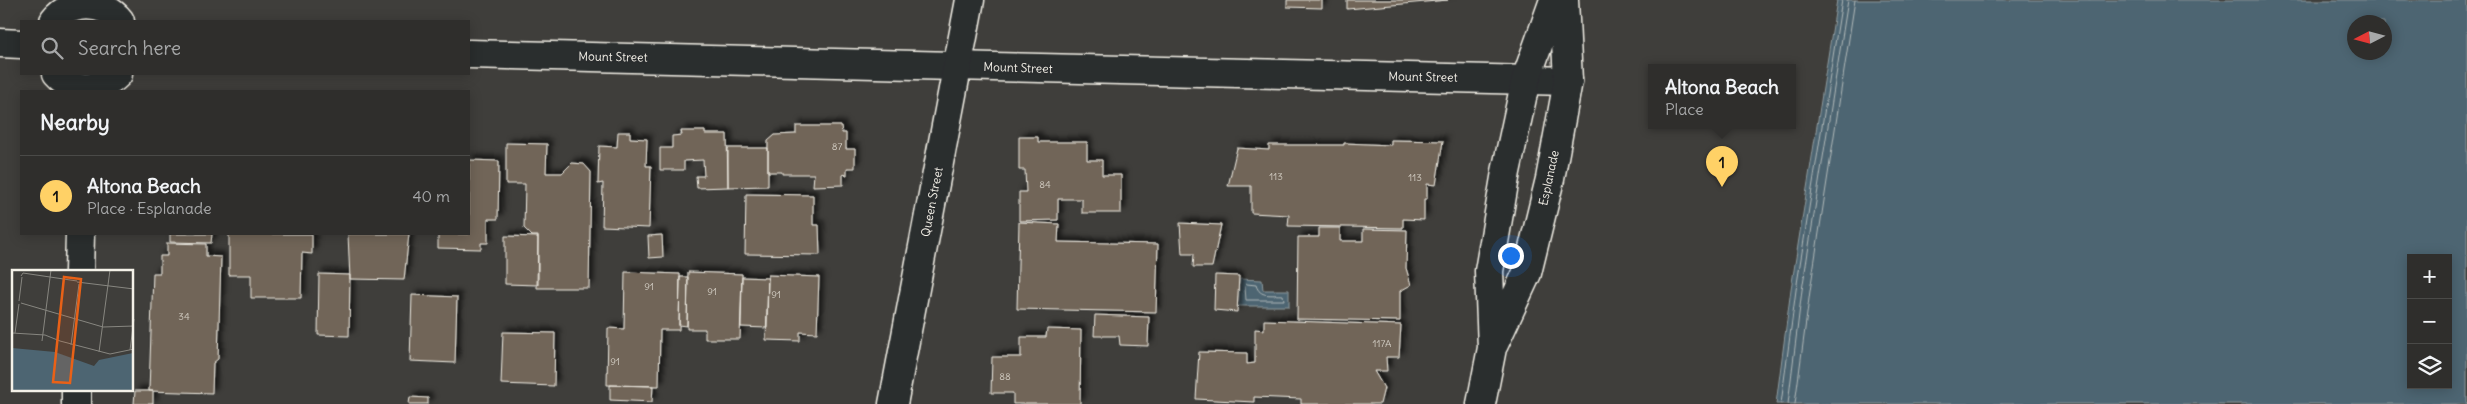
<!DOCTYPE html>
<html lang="en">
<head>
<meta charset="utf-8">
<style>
	:root { --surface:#2f2e2c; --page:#3b3a38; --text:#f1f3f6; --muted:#a7a8a9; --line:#4a4a48; --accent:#ffd166 }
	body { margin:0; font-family:Delius,sans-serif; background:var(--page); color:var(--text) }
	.controls { position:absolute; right:15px; bottom:15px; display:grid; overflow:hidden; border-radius:0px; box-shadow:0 2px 12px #0003 }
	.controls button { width:45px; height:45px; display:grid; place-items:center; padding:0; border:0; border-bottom:1px solid var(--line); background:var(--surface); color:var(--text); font:25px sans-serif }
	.compass { position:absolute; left:2347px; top:15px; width:45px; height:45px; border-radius:50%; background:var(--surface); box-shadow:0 2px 12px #0003; rotate:264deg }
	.you { position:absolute; left:1510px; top:255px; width:18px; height:18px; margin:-12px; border:4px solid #fff; border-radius:50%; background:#1a73e8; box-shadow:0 0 0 8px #1a73e833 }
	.badge { display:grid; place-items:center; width:32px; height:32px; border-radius:50%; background:var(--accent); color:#111; font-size:16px; font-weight:700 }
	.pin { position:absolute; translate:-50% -41px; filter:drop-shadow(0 1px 2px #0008) }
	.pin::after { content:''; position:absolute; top:26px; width:18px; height:15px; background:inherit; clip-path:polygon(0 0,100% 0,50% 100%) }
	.popup { position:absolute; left:1648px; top:64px; width:148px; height:65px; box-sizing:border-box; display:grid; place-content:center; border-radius:0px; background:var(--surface); filter:drop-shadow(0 1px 4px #0005); font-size:16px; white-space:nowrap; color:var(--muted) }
	.popup b { font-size:19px; color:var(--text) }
	.popup::after { content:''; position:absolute; left:50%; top:100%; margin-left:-10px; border:10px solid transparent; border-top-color:var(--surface) }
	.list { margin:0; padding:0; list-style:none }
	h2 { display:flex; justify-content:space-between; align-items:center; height:65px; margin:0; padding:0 20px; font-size:21px }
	h2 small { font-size:16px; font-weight:400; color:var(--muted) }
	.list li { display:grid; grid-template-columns:32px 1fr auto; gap:15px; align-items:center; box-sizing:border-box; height:80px; padding:0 20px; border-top:1px solid var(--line) }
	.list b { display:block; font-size:19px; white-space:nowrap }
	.list p { margin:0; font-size:16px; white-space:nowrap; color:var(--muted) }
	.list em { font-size:16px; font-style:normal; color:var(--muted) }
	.icon { flex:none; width:28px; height:28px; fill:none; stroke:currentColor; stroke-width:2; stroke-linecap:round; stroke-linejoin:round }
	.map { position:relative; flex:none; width:2467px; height:404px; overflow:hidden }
	.search { position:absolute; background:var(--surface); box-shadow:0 2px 12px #0003; left:20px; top:20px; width:450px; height:55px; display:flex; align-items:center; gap:12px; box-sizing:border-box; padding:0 18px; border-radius:0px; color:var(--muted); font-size:19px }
	.panel { position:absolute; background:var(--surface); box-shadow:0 2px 12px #0003; left:20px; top:90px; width:450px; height:145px; border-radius:0px }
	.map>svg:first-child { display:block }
	.water { fill:#4d6572; stroke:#909da1; fill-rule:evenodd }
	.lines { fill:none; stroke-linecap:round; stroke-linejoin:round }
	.shore { stroke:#b1b9b9; stroke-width:1 }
	.building { fill:#716558; stroke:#f4f1e8; filter:url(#shadow) }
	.street-casing { stroke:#f4f1e8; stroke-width:31 }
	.secondary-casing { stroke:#f4f1e8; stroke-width:31 }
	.street { stroke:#2a2d2e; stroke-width:28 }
	.secondary { stroke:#2a2d2e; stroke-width:28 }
	.labels { text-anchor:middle; stroke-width:4; stroke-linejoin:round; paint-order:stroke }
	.number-label { font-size:10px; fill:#d3cec4 }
	.street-label { font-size:12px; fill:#f4f1e8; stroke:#2a2d2e }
	.inset-road { fill:none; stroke:#878680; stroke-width:1 }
	.view { fill:#e96117; fill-opacity:0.15; stroke:#e96117; stroke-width:2.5 }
	.inset-edge { fill:none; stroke:#f4f1e8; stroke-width:2.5 }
</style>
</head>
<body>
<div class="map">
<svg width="2467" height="404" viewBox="0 0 2467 404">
	<defs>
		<filter id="shadow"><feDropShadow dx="4.5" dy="-4.5" stdDeviation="2.5" flood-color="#0009"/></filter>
	</defs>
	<rect width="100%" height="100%" fill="#3f3e3b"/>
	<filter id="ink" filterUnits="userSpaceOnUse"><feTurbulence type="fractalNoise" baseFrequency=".02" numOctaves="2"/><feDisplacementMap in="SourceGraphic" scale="10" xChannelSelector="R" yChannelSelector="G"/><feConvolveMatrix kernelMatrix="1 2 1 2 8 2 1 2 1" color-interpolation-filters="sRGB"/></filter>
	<g filter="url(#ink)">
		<path class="water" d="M1837,0H2467V404H1776L1791,289ZM2354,22H2384V52H2354ZM2411,258H2448V385H2411Z
			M1240,279L1262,280L1263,290H1289V306H1239Z"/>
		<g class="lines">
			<path class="shore" d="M1247,284L1256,285C1260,298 1271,294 1283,295L1284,300H1246L1245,287Z
				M1781,404L1796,290L1842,0
				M1788,404L1802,290L1848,0
				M1795,404L1810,291L1855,0"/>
		</g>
		<path class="building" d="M1287,0H1322V8L1287,7Z
			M1347,0H1448L1347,9Z
			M796,126H841L842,133H846V149H855V168H847V175L843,174V185L813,186L814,174H782V172H768V141L775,135L796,134Z
			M681,131H705V134H727L728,187L697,188L696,176H704L703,160L684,161V170H660V148H672V136L682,135Z
			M618,132H630V138L647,139L646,166H651L649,228L602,226L603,183L598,184L599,146L617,147Z
			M1019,137H1038V142H1087V160H1102V175H1121V213H1082V199H1058V220L1019,221V192H1026L1025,170H1019Z
			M1391,140L1443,141L1436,185L1427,184V199H1424V220L1403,219V228L1288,226L1289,215L1251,213V186H1228L1237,148L1269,150V145H1344V143L1391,145Z
			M506,143L547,144L546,173H562L572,163L584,164L591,172L589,288H537L538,236H532L524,228L525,184H506Z
			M728,148H768V186L728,187Z
			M469,156V160L499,161L498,219H488V243H481V249L438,248V234H469Z
			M746,194L813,195V225H819L820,255L745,254Z
			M1019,222L1059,224L1058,242L1158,244L1156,312L1017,309Z
			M1180,223L1221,225L1212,267H1193L1194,254H1182Z
			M1319,228H1340V241H1363V229L1407,230L1406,268L1411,285L1400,291V321L1297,319L1298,237H1319Z
			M170,234H212L211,243L170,242Z
			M229,234H312V254L302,253L301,298H251V275H229Z
			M348,234H409L404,280L350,279Z
			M662,235L663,257L649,258L648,236Z
			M505,236L538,237V285L505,284Z
			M167,243L206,244V256L221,257L218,359L213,363L212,393L149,391L153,273H160V256H167Z
			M625,272L680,274L679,330H660L659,386L607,385L608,328L624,329Z
			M688,272L742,274L740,339H705V329H687Z
			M319,274L350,275L349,336L318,335Z
			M768,275L819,277L817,333L800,332V341L766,340Z
			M1215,275L1239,276L1237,312L1214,310Z
			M680,277H688L687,326L679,325Z
			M742,277L768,278L767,328L741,327Z
			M412,295L457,297L455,363L410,361Z
			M1095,315L1149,317L1148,346L1120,345L1119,336H1094Z
			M1264,320L1401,325L1399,357H1386L1387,371H1374L1384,388L1380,404H1301V399L1254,397V402L1196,399L1199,352L1247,353V364L1255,363V329L1264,330Z
			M1047,329L1081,330L1080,404H1013V393H991L992,357H1021V337H1046Z
			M503,332L555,333L554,386L501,384Z
			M610,385L653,386L652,402L610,400Z
			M135,391H153V404H134Z
			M410,397L428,398V404H409Z"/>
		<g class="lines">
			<defs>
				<path id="street" d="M0,43L21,44
					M469,54L1568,81"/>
				<path id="secondary" d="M54,21C70,0 104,0 120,21
					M56,74C73,93 101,91 118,74
					M79,272L80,234
					M1494,344L1527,273L1550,179L1568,81L1564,0
					M76,404V390
					M893,404L970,0
					M1481,404L1492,348L1489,271L1506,172L1526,79L1554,0"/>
			</defs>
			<use href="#street" class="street-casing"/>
			<use href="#secondary" class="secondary-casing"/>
			<use href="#street" class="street"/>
			<use href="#secondary" class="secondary"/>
		</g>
	</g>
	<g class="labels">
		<g class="number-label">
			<text x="837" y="150">87</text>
			<text x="1276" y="180">113</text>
			<text x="1415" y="181">113</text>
			<text x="1045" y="188">84</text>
			<text x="649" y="290">91</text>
			<text x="712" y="295">91</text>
			<text x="776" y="298">91</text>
			<text x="184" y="320">34</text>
			<text x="1382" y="347">117A</text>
			<text x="615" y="365">91</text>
			<text x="1005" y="380">88</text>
		</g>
		<g class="street-label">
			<text transform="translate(613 57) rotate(1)" y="4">Mount Street</text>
			<text transform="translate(1018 68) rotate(2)" y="4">Mount Street</text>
			<text transform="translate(1423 77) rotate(1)" y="4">Mount Street</text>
			<text transform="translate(1549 178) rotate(-78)" y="4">Esplanade</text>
			<text transform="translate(932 202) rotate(-79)" y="4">Queen Street</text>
		</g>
	</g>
	<g transform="translate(12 270)">
		<rect width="121" height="121" fill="#3f3e3b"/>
		<path d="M0,78L43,82L82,96L87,90L121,83V121H0Z" fill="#4d6572"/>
		<path class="inset-road" d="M9,6L11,3L65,11M65,12L122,19M7,31L10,7M9,33L91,57L122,56M0,63L33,65L48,71M3,63L7,34M30,71L39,0M48,71L98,84L122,79M59,75L67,14M118,80L122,49M87,82L98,0"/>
		<path class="view" d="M52,7L69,9L58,113L41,112Z"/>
		<rect width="121" height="121" class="inset-edge"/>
	</g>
</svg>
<div class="controls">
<button>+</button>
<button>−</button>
<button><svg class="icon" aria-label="layers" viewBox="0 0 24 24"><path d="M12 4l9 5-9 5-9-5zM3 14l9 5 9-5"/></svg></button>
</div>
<svg class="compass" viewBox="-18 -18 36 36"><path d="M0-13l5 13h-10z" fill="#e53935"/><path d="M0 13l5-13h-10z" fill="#a7a8a9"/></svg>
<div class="you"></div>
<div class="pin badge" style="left:1722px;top:187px">1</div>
<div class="popup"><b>Altona Beach</b>Place</div>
<div class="search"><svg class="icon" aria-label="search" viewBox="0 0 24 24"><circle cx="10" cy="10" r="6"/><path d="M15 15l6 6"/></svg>Search here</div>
<section class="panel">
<h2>Nearby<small></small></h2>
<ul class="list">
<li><span class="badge">1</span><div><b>Altona Beach</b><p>Place · Esplanade</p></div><em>40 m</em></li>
</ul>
</section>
</div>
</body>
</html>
